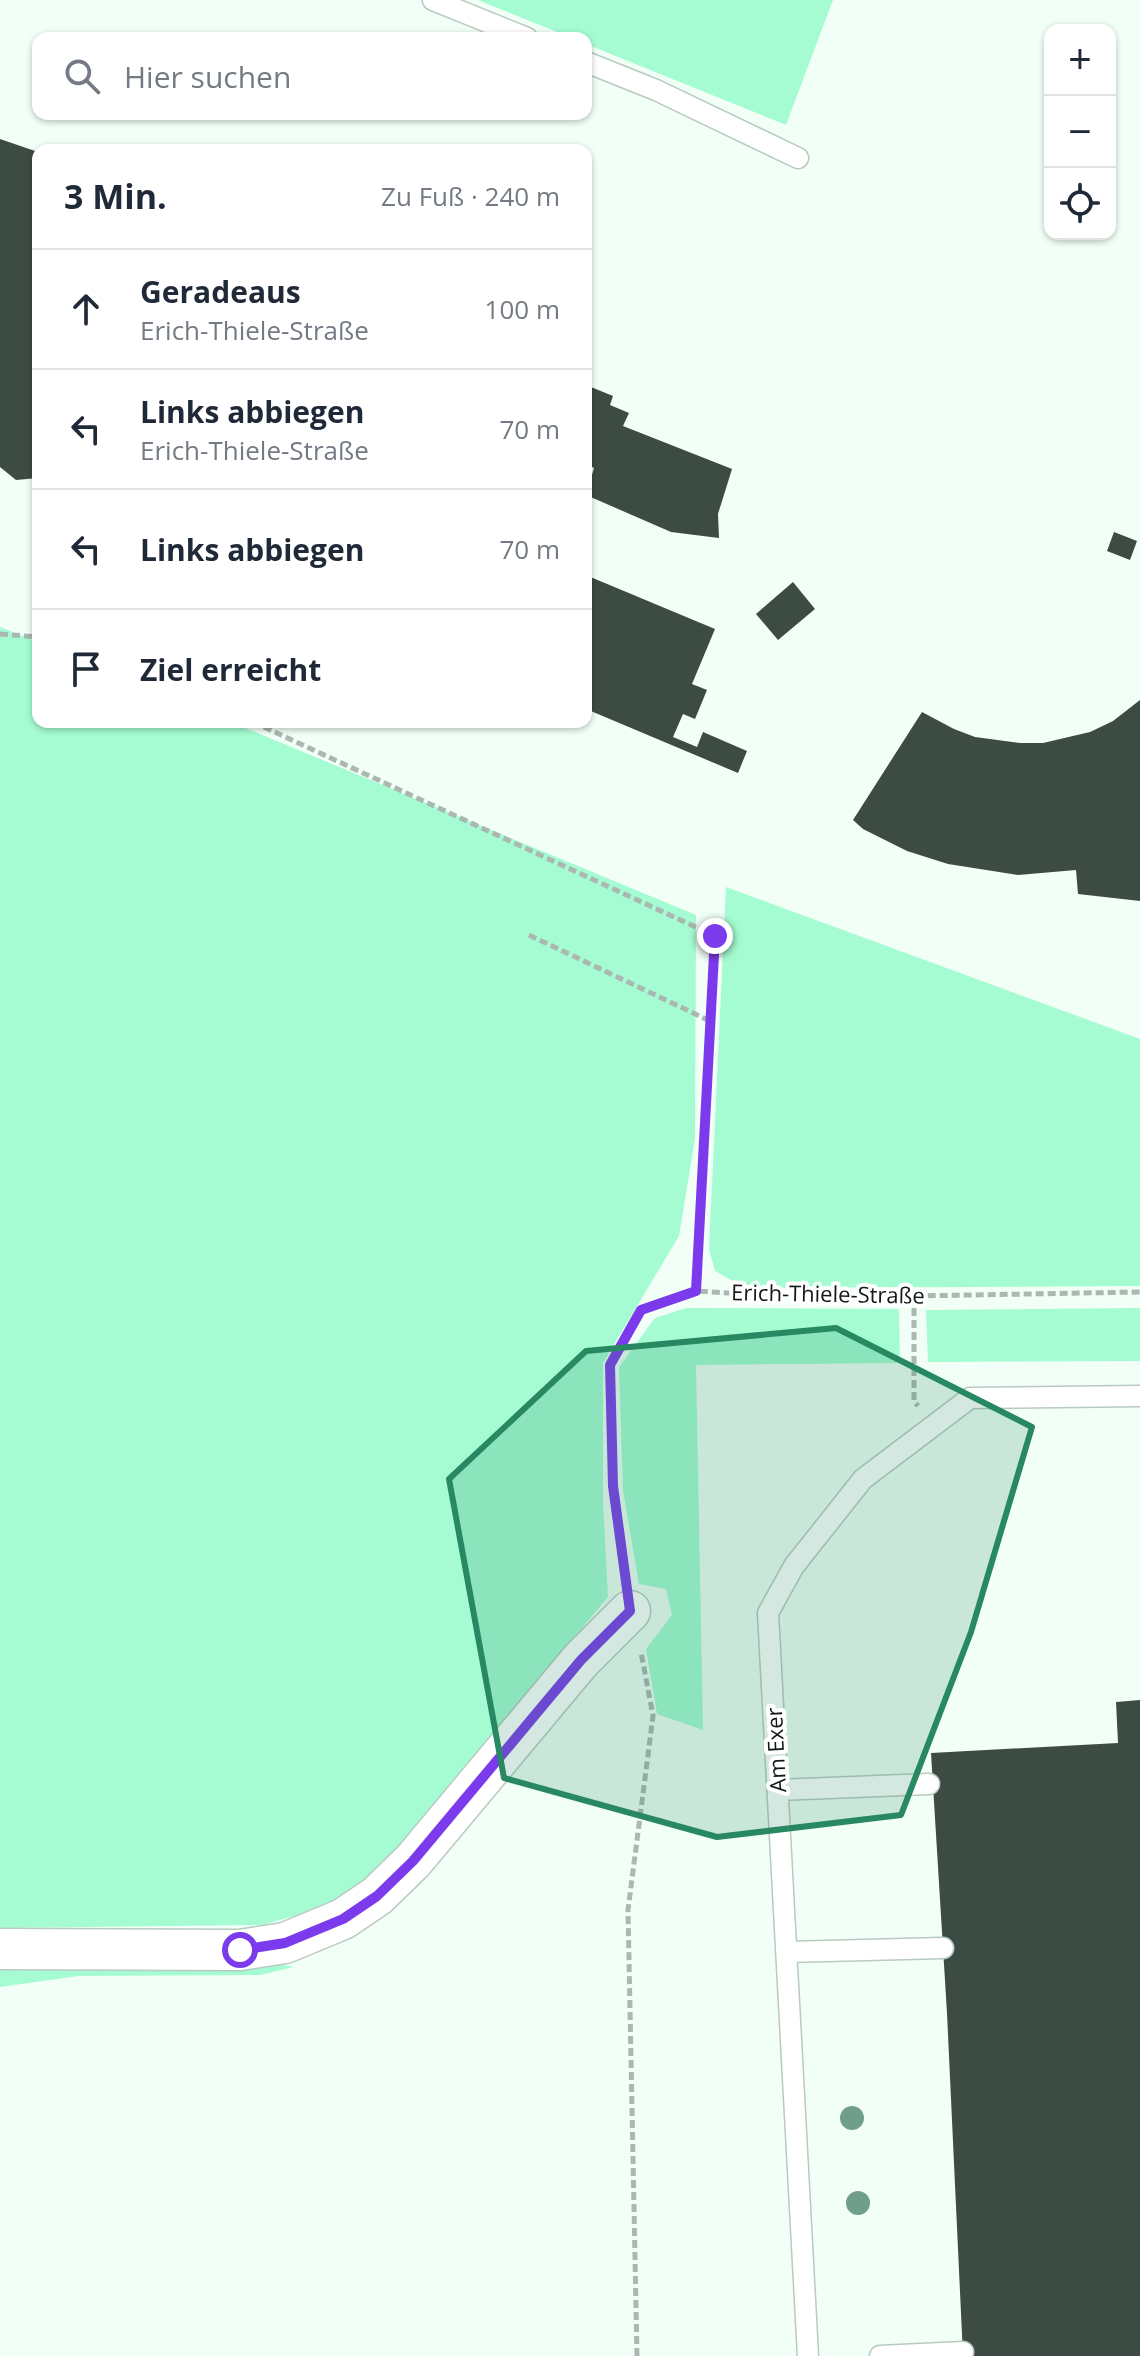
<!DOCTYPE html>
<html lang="de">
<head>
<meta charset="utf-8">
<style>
	:root { --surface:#fff; --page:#f2f2f3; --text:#1f2937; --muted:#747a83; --line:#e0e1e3 }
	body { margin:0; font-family:"Open Sans",sans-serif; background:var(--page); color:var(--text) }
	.controls { position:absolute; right:24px; top:24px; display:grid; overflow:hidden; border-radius:16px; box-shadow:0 2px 6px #0004 }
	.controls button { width:72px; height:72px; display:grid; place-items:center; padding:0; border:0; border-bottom:2px solid var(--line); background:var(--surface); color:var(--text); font:40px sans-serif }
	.stop { position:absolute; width:24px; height:24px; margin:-18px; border:6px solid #7c3aed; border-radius:50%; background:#fff }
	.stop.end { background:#7c3aed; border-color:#fff; box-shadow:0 2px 8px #0008 }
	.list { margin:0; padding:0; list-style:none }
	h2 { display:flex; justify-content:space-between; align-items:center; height:104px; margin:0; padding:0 32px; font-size:34px }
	h2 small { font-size:26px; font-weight:400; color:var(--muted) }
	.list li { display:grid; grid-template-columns:52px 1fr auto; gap:24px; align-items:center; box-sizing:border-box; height:120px; padding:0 32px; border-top:2px solid var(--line) }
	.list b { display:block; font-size:30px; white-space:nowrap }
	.list p { margin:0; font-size:26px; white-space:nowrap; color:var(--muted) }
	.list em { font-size:26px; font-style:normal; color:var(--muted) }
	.icon { flex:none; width:44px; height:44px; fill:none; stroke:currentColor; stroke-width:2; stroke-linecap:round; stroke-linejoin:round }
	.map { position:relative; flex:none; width:1140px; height:2356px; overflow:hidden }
	.search { position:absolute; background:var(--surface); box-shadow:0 2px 6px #0004; left:32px; top:32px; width:560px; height:88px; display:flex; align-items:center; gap:20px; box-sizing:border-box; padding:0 28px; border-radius:16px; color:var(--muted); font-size:30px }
	.panel { position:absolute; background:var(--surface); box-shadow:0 2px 6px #0004; left:32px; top:144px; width:560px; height:584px; border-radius:16px }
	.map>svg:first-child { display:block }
	.green { fill:#a5fcd2 }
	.building { fill:#3c4b43 }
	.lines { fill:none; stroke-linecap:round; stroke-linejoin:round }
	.service-casing { stroke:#b9cac1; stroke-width:23 }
	.minor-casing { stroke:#b9cac1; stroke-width:43 }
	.path { stroke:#abb7b1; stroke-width:5; stroke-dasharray:8 4; stroke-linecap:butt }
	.service { stroke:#fff; stroke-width:20 }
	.minor { stroke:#fff; stroke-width:40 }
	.tree { fill:#709e8c }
	.route { stroke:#7c3aed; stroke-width:10 }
	.marked { fill:#278862; fill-opacity:0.2; stroke:#278862; stroke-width:6; stroke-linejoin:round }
	.labels { text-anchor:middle; stroke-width:8; stroke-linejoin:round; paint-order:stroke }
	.street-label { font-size:22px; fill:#131916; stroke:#fff }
</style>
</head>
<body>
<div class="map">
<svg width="1140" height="2356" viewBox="0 0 1140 2356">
	<rect width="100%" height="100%" fill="#f1fff7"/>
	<path class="green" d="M478,0H833L786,125L586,44V38H572Z
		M0,627L38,642V722H231L696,915L695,1139L679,1236L603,1363V1501L608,1597L372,1877L326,1907L262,1925L0,1928Z
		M726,887L1140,1039V1286L774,1288L738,1284L715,1271L709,1249Z
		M686,1308L899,1309L900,1363L696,1365L703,1730L657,1714L646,1649L672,1615L666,1589L639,1584L623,1491L619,1367L655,1318Z
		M1140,1308V1361L928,1362L926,1310Z
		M257,1960L294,1967L260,1975L78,1976L0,1987V1963Z"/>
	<path class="building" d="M0,139L38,152V478L16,480L0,467Z
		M586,385L613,396L610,405L629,413L623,426L732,469L718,514L719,538L671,532L586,495L594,468L586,464Z
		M1114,532L1137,541L1130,560L1107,551Z
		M588,576L715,629L692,684L707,690L695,719L683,714L673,737L697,747L703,732L747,751L738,773L586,709Z
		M793,582L815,609L778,640L756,614Z
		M1140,700V901L1078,894L1076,870L1018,875L948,864L907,851L863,829L853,820L922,712L954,729L975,737L1020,743H1043L1090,732L1113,721Z
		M1140,1700V2356H963L947,2013L931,1753L1118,1743L1116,1702Z"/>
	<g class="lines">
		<defs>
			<path id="service" d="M433,0L527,38
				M586,62L656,90L798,158
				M778,1790L929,1784
				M787,1952L943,1948
				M808,2356L768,1613L794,1566L863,1479L970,1398L1140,1396
				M880,2356L963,2352"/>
			<path id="minor" d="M0,1949L240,1950L285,1943L343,1919L377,1896L413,1861L581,1660L630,1611"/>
		</defs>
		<use href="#service" class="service-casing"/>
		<use href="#minor" class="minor-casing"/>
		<path class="path" d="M0,634L38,637
			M253,722L715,936L696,1291
			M529,935L710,1021
			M914,1296V1401L918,1406
			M625,1575L613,1486L610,1365L641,1310L696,1291L757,1295L914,1296L1140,1292
			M637,2356L628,1910L653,1716L641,1652"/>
		<use href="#service" class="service"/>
		<use href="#minor" class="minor"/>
	</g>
	<g class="tree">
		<circle cx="852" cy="2118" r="12"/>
		<circle cx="858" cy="2203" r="12"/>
	</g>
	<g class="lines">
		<path class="route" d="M240,1950L285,1943L343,1919L377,1896L413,1861L581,1660L630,1611L613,1486L610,1365L641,1310L696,1291L715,936"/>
	</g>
	<path class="marked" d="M836,1328L1032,1427L971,1632L901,1815L717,1837L504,1778L449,1479L586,1351Z"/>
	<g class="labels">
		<g class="street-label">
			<text transform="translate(828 1294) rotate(1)" y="8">Erich-Thiele-Straße</text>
			<text transform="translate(776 1750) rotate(-93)" y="8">Am Exer</text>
		</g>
	</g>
</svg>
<div class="controls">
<button>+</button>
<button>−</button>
<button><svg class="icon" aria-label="locate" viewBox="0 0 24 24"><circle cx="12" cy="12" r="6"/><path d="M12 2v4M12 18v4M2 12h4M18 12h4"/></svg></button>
</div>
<div class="stop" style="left:240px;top:1950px"></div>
<div class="stop end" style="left:715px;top:936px"></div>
<div class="search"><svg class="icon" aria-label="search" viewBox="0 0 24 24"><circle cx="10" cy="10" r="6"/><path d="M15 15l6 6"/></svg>Hier suchen</div>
<section class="panel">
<h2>3 Min.<small>Zu Fuß · 240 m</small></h2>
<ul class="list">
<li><svg class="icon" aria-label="ahead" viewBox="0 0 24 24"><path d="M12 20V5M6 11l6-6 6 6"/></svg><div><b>Geradeaus</b><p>Erich-Thiele-Straße</p></div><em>100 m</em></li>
<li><svg class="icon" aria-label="left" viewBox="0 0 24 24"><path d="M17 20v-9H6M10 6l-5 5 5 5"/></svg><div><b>Links abbiegen</b><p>Erich-Thiele-Straße</p></div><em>70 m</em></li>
<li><svg class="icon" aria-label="left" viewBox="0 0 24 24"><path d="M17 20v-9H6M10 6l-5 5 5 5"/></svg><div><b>Links abbiegen</b></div><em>70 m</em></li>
<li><svg class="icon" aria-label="arrive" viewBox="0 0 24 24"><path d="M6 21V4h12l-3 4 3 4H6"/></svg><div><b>Ziel erreicht</b></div></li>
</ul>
</section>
</div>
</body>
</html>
